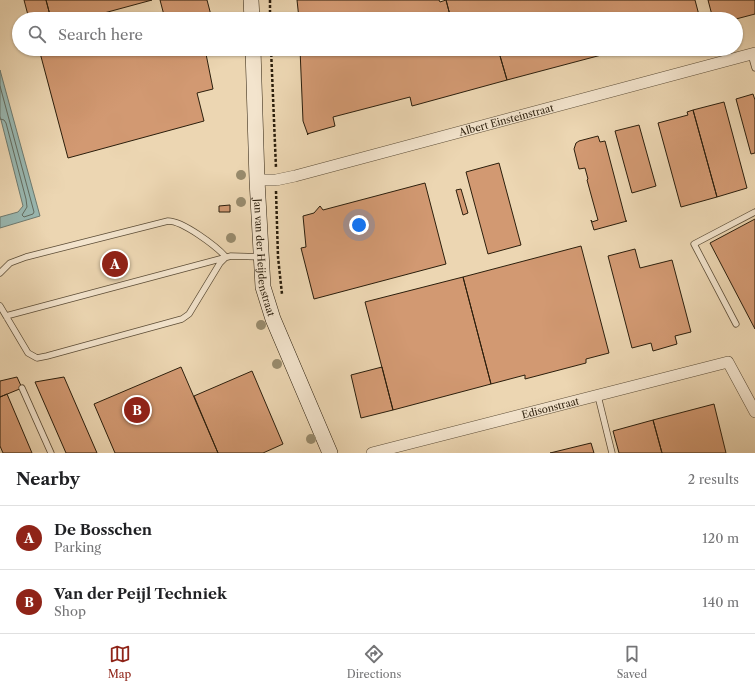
<!DOCTYPE html>
<html lang="en">
<head>
<meta charset="utf-8">
<style>
	:root { --surface:#fff; --page:#f6f6f6; --text:#202124; --muted:#757577; --line:#e0e0e0; --accent:#8f2418 }
	body { margin:0; font-family:"Libre Caslon Text",serif; background:var(--page); color:var(--text) }
	.you { position:absolute; left:359px; top:225px; width:14px; height:14px; margin:-10px; border:3px solid #fff; border-radius:50%; background:#1a73e8; box-shadow:0 0 0 6px #1a73e833 }
	.badge { display:grid; place-items:center; width:26px; height:26px; border-radius:50%; background:var(--accent); color:#fff; font-size:13px; font-weight:700 }
	.pin { position:absolute; translate:-50% -50%; border:2px solid #fff; box-shadow:0 1px 4px #0006 }
	.list { margin:0; padding:0; list-style:none }
	h2 { display:flex; justify-content:space-between; align-items:center; height:52px; margin:0; padding:0 16px; font-size:17px }
	h2 small { font-size:13px; font-weight:400; color:var(--muted) }
	.list li { display:grid; grid-template-columns:26px 1fr auto; gap:12px; align-items:center; box-sizing:border-box; height:64px; padding:0 16px; border-top:1px solid var(--line) }
	.list b { display:block; font-size:15px; white-space:nowrap }
	.list p { margin:0; font-size:13px; white-space:nowrap; color:var(--muted) }
	.list em { font-size:13px; font-style:normal; color:var(--muted) }
	.icon { flex:none; width:22px; height:22px; fill:none; stroke:currentColor; stroke-width:2; stroke-linecap:round; stroke-linejoin:round }
	.map { position:relative; flex:none; width:755px; height:453px; overflow:hidden }
	.search { position:absolute; background:var(--surface); box-shadow:0 1px 3px #0004; left:12px; right:12px; top:12px; height:44px; display:flex; align-items:center; gap:10px; box-sizing:border-box; padding:0 14px; border-radius:22px; color:var(--muted); font-size:15px }
	.sheet { height:180px; background:var(--surface) }
	nav { display:flex; justify-content:space-around; align-items:center; box-sizing:border-box; height:56px; border-top:1px solid var(--line); background:var(--surface); font-size:11px; color:var(--muted) }
	nav a { display:grid; justify-items:center; gap:2px }
	nav .on { color:var(--accent) }
	.map>svg:first-child { display:block }
	.water { fill:#99b8b2; stroke:#6d7a70 }
	.lines { fill:none; stroke-linecap:round; stroke-linejoin:round }
	.shore { stroke:#626b5f; stroke-width:1 }
	.building { fill:#d29972; stroke:#2b1e0c }
	.lane-casing { stroke:#5b4c36; stroke-width:7 }
	.street-casing { stroke:#5b4c36; stroke-width:12 }
	.secondary-casing { stroke:#2b1e0c; stroke-width:16 }
	.path { stroke:#2b1e0c; stroke-width:2.5; stroke-dasharray:3 2; stroke-linecap:butt }
	.lane { stroke:#f3e4cd; stroke-width:5.5 }
	.street { stroke:#f3e4cd; stroke-width:11 }
	.secondary { stroke:#f3e4cd; stroke-width:15 }
	.tree { fill:#988b6d }
	.labels { text-anchor:middle; stroke-width:3.5; stroke-linejoin:round; paint-order:stroke }
	.street-label { font-size:10px; fill:#2b1e0c; stroke:#f3e4cd }
</style>
</head>
<body>
<div class="map">
<svg width="755" height="453" viewBox="0 0 755 453">
	<rect width="100%" height="100%" fill="#ecd6b2"/>
	<filter id="stains"><feTurbulence type="fractalNoise" baseFrequency=".005" numOctaves="4"/><feColorMatrix values="0 0 0 0 .2 0 0 0 0 .09 0 0 0 0 .02 0 0 0 .5 -.17"/></filter>
	<radialGradient id="worn" r=".72"><stop offset=".6" stop-color="#630" stop-opacity="0"/><stop offset="1" stop-color="#630" stop-opacity=".3"/></radialGradient>
	<path class="water" d="M0,70L40,216L0,228V217L18,212L23,206L0,116Z"/>
	<g class="lines">
		<path class="shore" d="M0,86L34,212L33,214L24,217L22,215L27,207L26,199L6,123L4,120L0,119"/>
	</g>
	<path class="building" d="M24,0H46L51,19H29Z
		M46,0H152L93,16V19H51Z
		M160,0H207L212,19H165Z
		M297,0H439L440,2L446,0L451,19H299Z
		M446,0H695L700,19H490L489,13L467,19H451Z
		M708,0H755V14L736,19H713Z
		M489,13L490,19H467Z
		M39,49H102L103,54L122,49H205L213,89L197,93L204,121L68,158Z
		M300,49H498L507,80L412,106L410,97L333,117L335,126L307,134L308,135L303,121Z
		M498,49H624L507,80Z
		M753,94L755,100V153L751,154L736,99Z
		M724,102L747,188L717,197L693,110Z
		M693,110L717,197L681,207L658,123L688,115L687,112Z
		M639,125L656,186L632,193L615,131Z
		M598,136L600,142L605,141L626,221H627L594,230L591,220L592,222L598,220L587,180L588,179L585,168L579,169L574,149L576,143L579,141Z
		M499,163L521,245L488,254L466,172Z
		M425,183L446,264L314,299L301,248L306,247L303,216L314,213L320,206L323,210Z
		M461,189L468,213L463,215L456,190Z
		M230,205V212H219V206Z
		M755,219V329L710,243Z
		M581,246L609,353L586,359V363L525,379V375L491,384L463,277Z
		M635,249L640,268L672,260L691,332L675,336L677,344L653,351L651,343L632,348L608,256Z
		M463,277L491,384L393,410L365,302Z
		M181,367L218,453H115L94,404Z
		M382,367L393,410L361,418L351,375Z
		M252,371L283,444L263,453H218L194,396Z
		M17,377L22,388L0,397V381Z
		M64,377L97,453H66L35,382Z
		M7,394L32,453H3L0,446V397Z
		M714,404L726,453H662L653,420Z
		M653,420L662,453H619L613,431Z
		M591,443L594,453H550Z"/>
	<g class="lines">
		<defs>
			<path id="lane" d="M751,54L755,68
				M0,273L10,263L26,257L168,221C183,221 216,246 226,257L220,263L189,314L182,319L47,356L37,358L28,353L0,306
				M6,316L231,256L260,257
				M736,324L694,244L755,212
				M22,388L51,453
				M598,396L612,453"/>
			<g id="street">
				<path id="s1" d="M257,180H276L295,176L755,53"/>
				<path id="s2" d="M372,453L728,362L755,412"/>
			</g>
			<g id="secondary">
				<path d="M251,0L252,19"/>
				<path id="s3" d="M253,49L257,180L263,287L273,319L330,453"/>
			</g>
		</defs>
		<use href="#lane" class="lane-casing"/>
		<use href="#street" class="street-casing"/>
		<use href="#secondary" class="secondary-casing"/>
		<path class="path" d="M270,0V19
			M271,49L276,168
			M276,191L278,257L282,294"/>
		<use href="#lane" class="lane"/>
		<use href="#street" class="street"/>
		<use href="#secondary" class="secondary"/>
	</g>
	<g class="tree">
		<circle cx="241" cy="175" r="5"/>
		<circle cx="241" cy="202" r="5"/>
		<circle cx="231" cy="238" r="5"/>
		<circle cx="261" cy="325" r="5"/>
		<circle cx="277" cy="364" r="5"/>
		<circle cx="311" cy="439" r="5"/>
	</g>
	<g class="labels">
		<g class="street-label">
			<text dy="4" stroke="none"><textPath href="#s1" startOffset="257">Albert Einsteinstraat</textPath></text>
			<text dy="4" stroke="none"><textPath href="#s3" startOffset="209">Jan van der Heijdenstraat</textPath></text>
			<text dy="4" stroke="none"><textPath href="#s2" startOffset="184">Edisonstraat</textPath></text>
		</g>
	</g>
	<rect width="100%" height="100%" filter="url(#stains)"/>
	<rect width="100%" height="100%" fill="url(#worn)"/>
</svg>
<div class="you"></div>
<div class="pin badge" style="left:115px;top:264px">A</div>
<div class="pin badge" style="left:137px;top:410px">B</div>
<div class="search"><svg class="icon" aria-label="search" viewBox="0 0 24 24"><circle cx="10" cy="10" r="6"/><path d="M15 15l6 6"/></svg>Search here</div>
</div>
<section class="sheet">
<h2>Nearby<small>2 results</small></h2>
<ul class="list">
<li><span class="badge">A</span><div><b>De Bosschen</b><p>Parking</p></div><em>120 m</em></li>
<li><span class="badge">B</span><div><b>Van der Peijl Techniek</b><p>Shop</p></div><em>140 m</em></li>
</ul>
</section>
<nav>
<a class="on"><svg class="icon" aria-label="map" viewBox="0 0 24 24"><path d="M3 6l6-2 6 2 6-2v14l-6 2-6-2-6 2zM9 4v14M15 6v14"/></svg>Map</a>
<a><svg class="icon" aria-label="directions" viewBox="0 0 24 24"><path d="M12 3l9 9-9 9-9-9zM9 14v-3h6M13 9l2 2-2 2"/></svg>Directions</a>
<a><svg class="icon" aria-label="saved" viewBox="0 0 24 24"><path d="M7 4h10v16l-5-4-5 4z"/></svg>Saved</a>
</nav>
</body>
</html>
